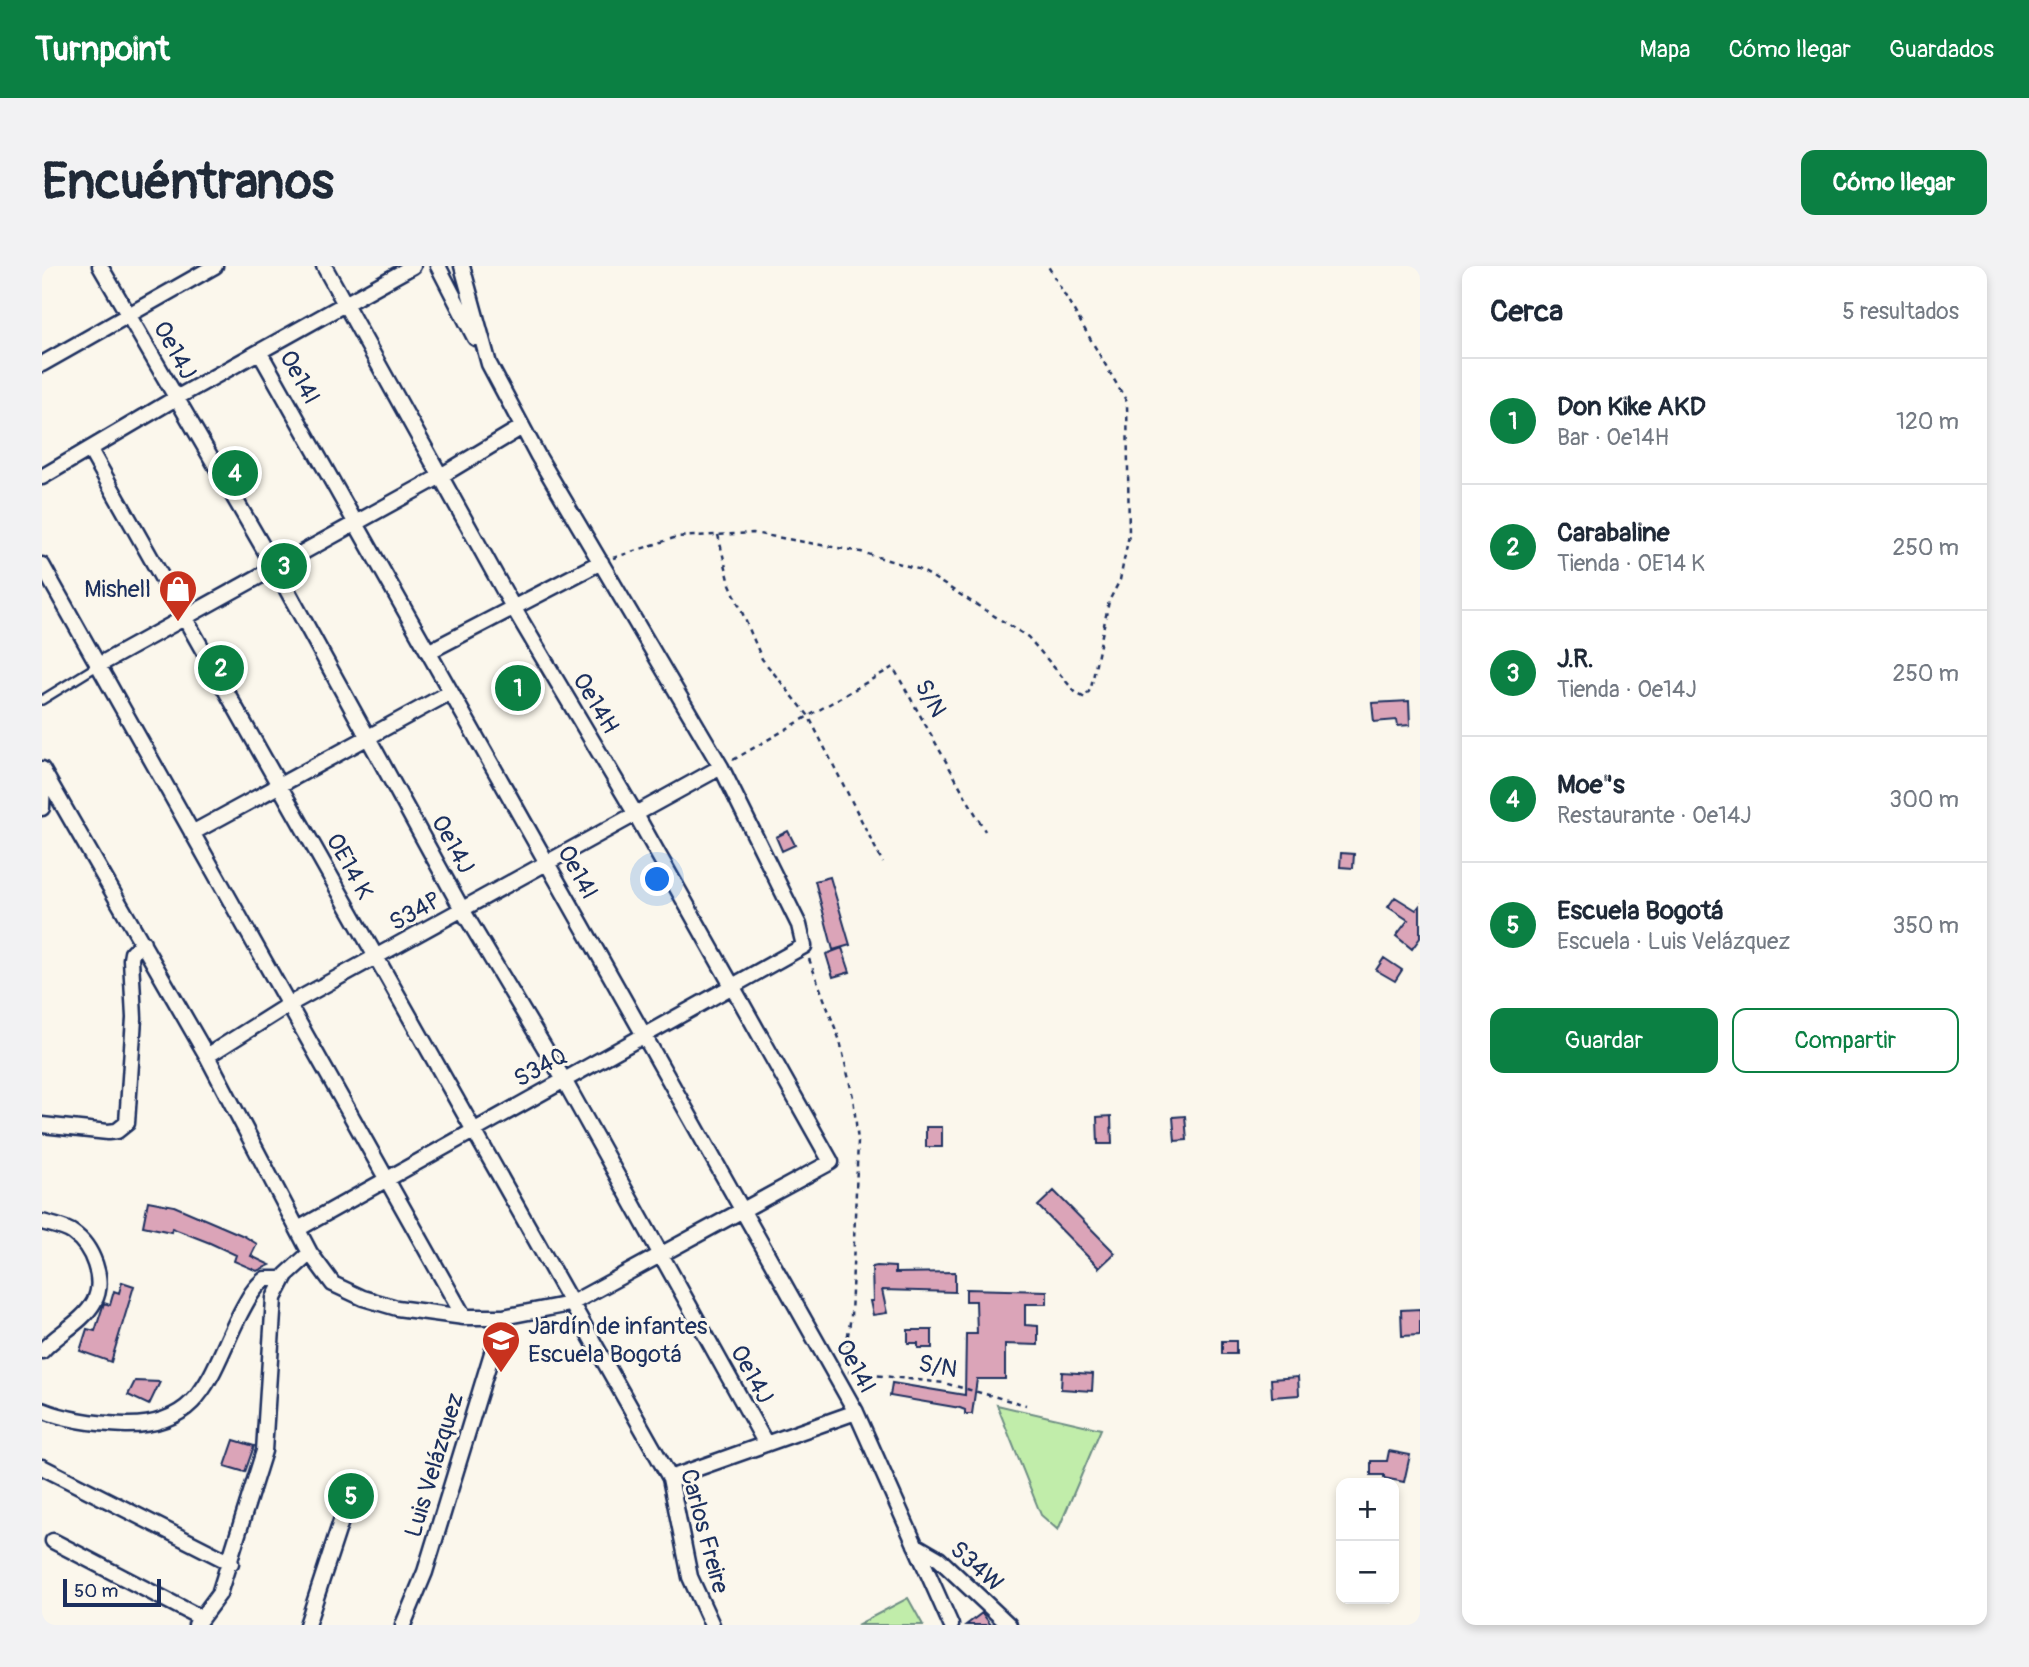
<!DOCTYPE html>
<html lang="es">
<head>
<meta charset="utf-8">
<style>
	:root { --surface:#fff; --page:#f2f2f3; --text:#1f2937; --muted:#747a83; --line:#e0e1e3; --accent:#0b8043 }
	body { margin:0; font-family:Pangolin,sans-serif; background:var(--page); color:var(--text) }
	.controls { position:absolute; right:21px; bottom:21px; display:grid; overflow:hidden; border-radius:14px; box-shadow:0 4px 10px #0003 }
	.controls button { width:63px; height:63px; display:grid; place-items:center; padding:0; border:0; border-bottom:2px solid var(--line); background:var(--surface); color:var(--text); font:35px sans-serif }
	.scale { position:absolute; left:21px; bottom:18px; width:98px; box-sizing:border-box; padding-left:7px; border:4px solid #1b2f5e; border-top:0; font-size:19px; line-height:24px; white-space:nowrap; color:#1b2f5e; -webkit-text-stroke:5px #fbf7ec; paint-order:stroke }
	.you { position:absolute; left:616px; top:614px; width:24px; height:24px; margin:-18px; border:5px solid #fff; border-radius:50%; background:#1a73e8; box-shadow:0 0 0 10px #1a73e833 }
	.badge { display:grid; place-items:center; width:46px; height:46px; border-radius:50%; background:var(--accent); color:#fff; font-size:23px; font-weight:700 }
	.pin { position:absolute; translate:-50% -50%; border:4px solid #fff; box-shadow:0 2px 7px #0006 }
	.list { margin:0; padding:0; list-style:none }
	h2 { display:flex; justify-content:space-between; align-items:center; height:91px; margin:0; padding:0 28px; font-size:30px }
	h2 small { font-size:23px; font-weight:400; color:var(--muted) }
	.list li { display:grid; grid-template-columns:46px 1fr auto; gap:21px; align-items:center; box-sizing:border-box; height:126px; padding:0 28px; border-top:2px solid var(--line) }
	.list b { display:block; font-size:26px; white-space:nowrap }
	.list p { margin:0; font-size:23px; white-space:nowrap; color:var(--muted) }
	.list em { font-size:23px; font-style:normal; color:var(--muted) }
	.actions { display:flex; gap:14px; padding:21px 28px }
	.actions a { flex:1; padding:16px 0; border:2px solid var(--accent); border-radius:14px; text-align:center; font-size:24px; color:var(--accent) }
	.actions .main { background:var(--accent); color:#fff }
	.map { position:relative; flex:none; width:1378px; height:1359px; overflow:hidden; border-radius:14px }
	header { display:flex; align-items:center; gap:42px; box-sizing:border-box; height:98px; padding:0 35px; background:var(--accent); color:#fff }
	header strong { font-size:33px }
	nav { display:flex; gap:38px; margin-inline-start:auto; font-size:24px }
	.intro { display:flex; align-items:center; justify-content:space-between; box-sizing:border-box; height:168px; padding:0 42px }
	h1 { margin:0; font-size:49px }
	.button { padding:18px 32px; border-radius:14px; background:var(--accent); color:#fff; font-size:24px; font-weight:700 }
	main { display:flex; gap:42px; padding:0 42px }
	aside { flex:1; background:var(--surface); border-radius:14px; box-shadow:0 4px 10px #0003 }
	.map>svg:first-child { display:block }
	.green { fill:#c1edaa; stroke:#6e8e84; stroke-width:2 }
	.building { fill:#dba4b8; stroke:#1b2f5e; stroke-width:2 }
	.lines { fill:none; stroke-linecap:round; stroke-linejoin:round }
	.lane-casing { stroke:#1b2f5e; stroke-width:12 }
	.street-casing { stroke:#1b2f5e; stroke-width:19 }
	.path { stroke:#1b2f5e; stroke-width:2.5; stroke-dasharray:5 5; stroke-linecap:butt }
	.lane { stroke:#fbf7ec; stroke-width:7 }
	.street { stroke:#fbf7ec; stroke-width:14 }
	.labels { text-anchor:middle; stroke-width:6; stroke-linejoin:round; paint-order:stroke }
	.street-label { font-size:24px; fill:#1b2f5e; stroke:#fbf7ec }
	.poi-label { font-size:24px; fill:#1b2f5e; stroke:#fbf7ec; text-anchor:end }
</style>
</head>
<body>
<header>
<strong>Turnpoint</strong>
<nav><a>Mapa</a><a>Cómo llegar</a><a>Guardados</a></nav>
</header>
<div class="intro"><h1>Encuéntranos</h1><a class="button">Cómo llegar</a></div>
<main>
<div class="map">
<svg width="1378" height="1359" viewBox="0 0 1378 1359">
	<rect width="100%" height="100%" fill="#fbf7ec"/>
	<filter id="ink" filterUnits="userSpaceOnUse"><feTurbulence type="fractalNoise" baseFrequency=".0143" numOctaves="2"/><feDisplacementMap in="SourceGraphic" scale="14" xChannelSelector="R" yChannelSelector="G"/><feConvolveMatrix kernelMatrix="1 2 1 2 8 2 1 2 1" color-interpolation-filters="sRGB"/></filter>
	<g filter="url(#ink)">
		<path class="green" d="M955,1139L1059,1163L1016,1264L999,1249Z
			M866,1332L881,1359H815Z"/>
		<path class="building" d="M1367,435L1368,459L1356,460L1355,454L1332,456L1330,437Z
			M746,565L753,579L740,585L734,571Z
			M1299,587L1312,588L1311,602L1298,601Z
			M788,611L808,679L791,684L773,615Z
			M1353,631L1374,644L1378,639V672L1370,683L1354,670L1366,654L1346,641Z
			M800,682L808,706L791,711L784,688Z
			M1342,692L1360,704L1353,715L1334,704Z
			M1069,850L1070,878H1056L1055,851Z
			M1143,850L1145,874L1133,875L1131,851Z
			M884,861H900V881H884Z
			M1012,925L1073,987L1057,1002L996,940Z
			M106,935L132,940L202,970L215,978L209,990L228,999L215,1005L192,995L194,989L168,977L130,962L129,966L101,960Z
			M835,1000L853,1001V1007L913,1006V1026L840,1024L845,1047L831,1049L828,1035H831L830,1001Z
			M80,1016L92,1020L69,1096L38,1085L45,1063L53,1065L62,1037L68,1039L72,1025L77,1027Z
			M924,1023L1005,1025V1038H983V1059L996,1060V1079L963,1078V1113H935L930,1148H923V1144L918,1142L848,1130L850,1117L923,1129L924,1068H935L934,1035H924Z
			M1378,1043V1069L1360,1070L1359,1044Z
			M866,1064H890V1082H876V1077H866Z
			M1180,1075H1194V1088H1180Z
			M1020,1106L1051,1108L1050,1125L1019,1123Z
			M1256,1111L1257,1129L1230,1131L1229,1113Z
			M93,1115L118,1116L107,1139L86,1129Z
			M192,1174L212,1180L203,1206L183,1200Z
			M1347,1185L1368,1189L1362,1216L1342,1212V1209H1329V1195H1345Z
			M940,1347L949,1359H924Z"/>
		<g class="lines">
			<defs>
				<path id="lane" d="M0,434L55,400"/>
				<path id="street" d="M58,0L233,302L421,645L522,814L724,1178
					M396,0L433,72
					M218,87L814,1146L909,1359
					M0,98L173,0
					M48,184L628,1212L648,1311L670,1359
					M0,211L134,132L371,0
					M0,299L422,1051
					M386,386L559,296
					M55,400L397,211L480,161
					M0,503L165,790L268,987L291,1018L321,1032L355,1042L422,1051H461L528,1038L789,896L593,547L471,341L282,0
					M0,542L1,505
					M150,567L409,426
					M165,790L246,739L679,501
					M0,859L66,866L75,865L85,857L92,752L89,693L90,687L101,676
					M0,956C10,959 23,961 31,967C50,980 64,1014 52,1036C41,1056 15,1068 0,1085
					M256,963L762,680L757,659L679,501L496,190L447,98L420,0
					M0,1144C27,1155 55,1158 84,1159C162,1160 169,1104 198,1048C205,1035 211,1022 223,1013H242
					M0,1201L189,1297
					M628,1212L814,1146
					M11,1275L159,1352
					M873,1279L897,1293L967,1359
					M154,1359L177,1328L222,1185L232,1032L244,1009L268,987
					M265,1359L304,1240
					M361,1359L383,1306L461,1051"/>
			</defs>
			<use href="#lane" class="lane-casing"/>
			<use href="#street" class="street-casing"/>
			<path class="path" d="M676,269L688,318L720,393L766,449L841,597
				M571,292L635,271L711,267L819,286L879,304L986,371L1034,427L1043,432L1049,422L1067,335L1078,314L1087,269L1085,136L1006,0
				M691,494L851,401L943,565
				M767,693L798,775L811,831L816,875L809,1050L802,1094
				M806,1106L902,1117L984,1139"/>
			<use href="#lane" class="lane"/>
			<use href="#street" class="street"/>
		</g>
	</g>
	<defs>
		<symbol id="shop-pin" viewBox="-11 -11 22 30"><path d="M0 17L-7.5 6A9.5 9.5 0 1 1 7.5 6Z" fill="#c8321e" stroke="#fbf7ec"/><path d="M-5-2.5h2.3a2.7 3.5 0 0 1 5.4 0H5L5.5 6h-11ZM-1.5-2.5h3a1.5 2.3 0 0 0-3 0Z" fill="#fff"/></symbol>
		<symbol id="school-pin" viewBox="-11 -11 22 30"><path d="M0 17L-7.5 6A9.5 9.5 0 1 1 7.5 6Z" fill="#c8321e" stroke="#fbf7ec"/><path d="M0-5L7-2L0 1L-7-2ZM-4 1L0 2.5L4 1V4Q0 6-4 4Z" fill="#fff"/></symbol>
	</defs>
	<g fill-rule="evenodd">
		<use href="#shop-pin" x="114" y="301" width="44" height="60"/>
		<use href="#school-pin" x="437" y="1052" width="44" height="60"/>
	</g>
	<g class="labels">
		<g class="street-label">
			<text transform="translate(133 84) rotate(61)" y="8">Oe14J</text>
			<text transform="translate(258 111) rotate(61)" y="8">Oe14I</text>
			<text transform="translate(889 432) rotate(61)" y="8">S/N</text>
			<text transform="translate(554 437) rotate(59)" y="8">Oe14H</text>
			<text transform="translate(411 578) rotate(61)" y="8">Oe14J</text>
			<text transform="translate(308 600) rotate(61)" y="8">OE14 K</text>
			<text transform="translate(536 606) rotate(61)" y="8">Oe14I</text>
			<text transform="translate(373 645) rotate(-29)" y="8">S34P</text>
			<text transform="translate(498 801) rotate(-29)" y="8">S34Q</text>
			<text transform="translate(814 1100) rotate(61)" y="8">Oe14I</text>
			<text transform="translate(896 1100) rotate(10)" y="8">S/N</text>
			<text transform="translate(710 1108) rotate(61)" y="8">Oe14J</text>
			<text transform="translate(392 1199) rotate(-73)" y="8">Luis Velázquez</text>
			<text transform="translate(663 1265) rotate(75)" y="8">Carlos Freire</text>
			<text transform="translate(935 1300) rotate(42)" y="8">S34W</text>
		</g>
		<g class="poi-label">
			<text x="109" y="331">Mishell</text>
			<text x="486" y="1068" text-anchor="start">Jardín de infantes<tspan x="486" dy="28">Escuela Bogotá</tspan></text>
		</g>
	</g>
</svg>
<div class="controls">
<button>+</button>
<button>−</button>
</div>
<div class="scale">50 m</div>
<div class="you"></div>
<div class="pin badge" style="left:476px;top:422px">1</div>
<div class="pin badge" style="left:179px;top:402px">2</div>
<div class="pin badge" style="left:242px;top:300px">3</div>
<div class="pin badge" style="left:193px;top:207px">4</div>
<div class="pin badge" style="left:309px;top:1230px">5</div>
</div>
<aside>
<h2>Cerca<small>5 resultados</small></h2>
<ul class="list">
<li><span class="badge">1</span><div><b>Don Kike AKD</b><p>Bar · Oe14H</p></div><em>120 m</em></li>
<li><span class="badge">2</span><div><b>Carabaline</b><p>Tienda · OE14 K</p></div><em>250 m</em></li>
<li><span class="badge">3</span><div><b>J.R.</b><p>Tienda · Oe14J</p></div><em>250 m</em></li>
<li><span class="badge">4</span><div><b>Moe&quot;s</b><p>Restaurante · Oe14J</p></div><em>300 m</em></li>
<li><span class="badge">5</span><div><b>Escuela Bogotá</b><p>Escuela · Luis Velázquez</p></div><em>350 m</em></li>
</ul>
<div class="actions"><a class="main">Guardar</a><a>Compartir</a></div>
</aside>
</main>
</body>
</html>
